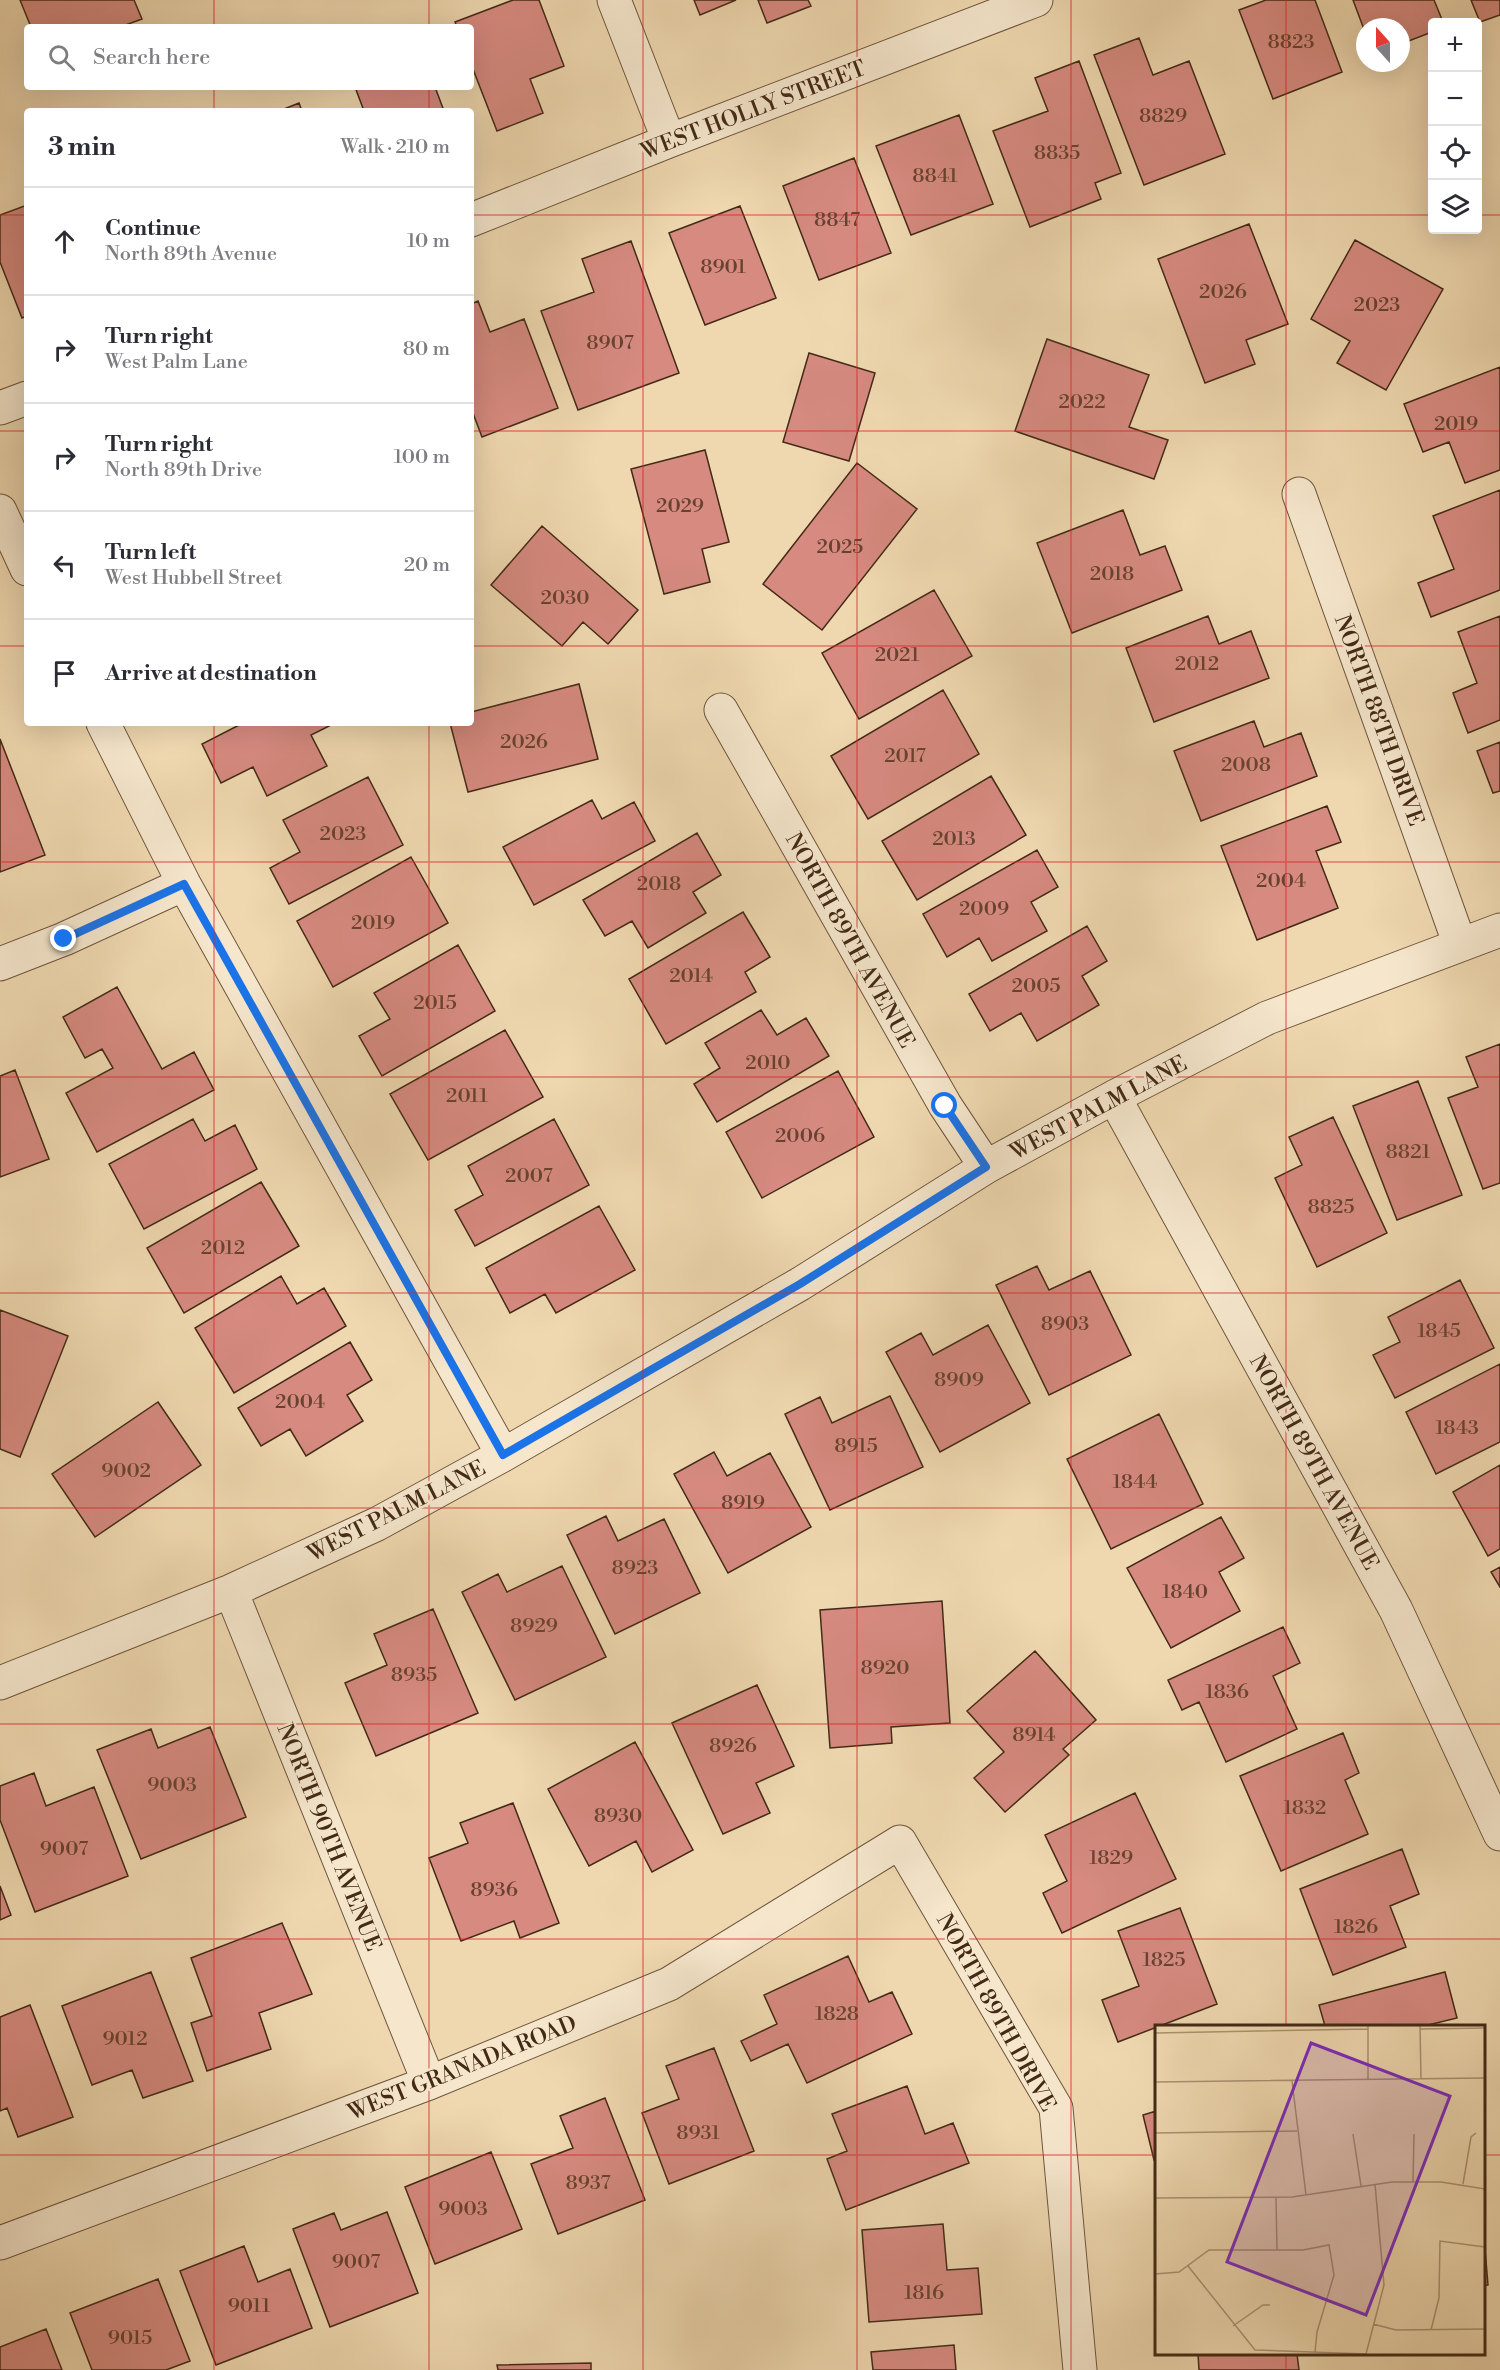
<!DOCTYPE html>
<html lang="en">
<head>
<meta charset="utf-8">
<style>
	:root { --surface:#fff; --page:#f2f2f3; --text:#2b2b33; --muted:#7c7c81; --line:#e1e1e2 }
	body { margin:0; font-family:"Libre Bodoni",serif; background:var(--page); color:var(--text) }
	.controls { position:absolute; right:18px; top:18px; display:grid; overflow:hidden; border-radius:6px; box-shadow:0 6px 24px #0002 }
	.controls button { width:54px; height:54px; display:grid; place-items:center; padding:0; border:0; border-bottom:2px solid var(--line); background:var(--surface); color:var(--text); font:30px sans-serif }
	.compass { position:absolute; left:1356px; top:18px; width:54px; height:54px; border-radius:50%; background:var(--surface); box-shadow:0 6px 24px #0002; rotate:339deg }
	.stop { position:absolute; width:18px; height:18px; margin:-14px; border:4px solid #1a73e8; border-radius:50%; background:#fff }
	.stop.end { background:#1a73e8; border-color:#fff; box-shadow:0 2px 6px #0008 }
	.list { margin:0; padding:0; list-style:none }
	h2 { display:flex; justify-content:space-between; align-items:center; height:78px; margin:0; padding:0 24px; font-size:26px }
	h2 small { font-size:20px; font-weight:400; color:var(--muted) }
	.list li { display:grid; grid-template-columns:39px 1fr auto; gap:18px; align-items:center; box-sizing:border-box; height:108px; padding:0 24px; border-top:2px solid var(--line) }
	.list b { display:block; font-size:22px; white-space:nowrap }
	.list p { margin:0; font-size:20px; white-space:nowrap; color:var(--muted) }
	.list em { font-size:20px; font-style:normal; color:var(--muted) }
	.icon { flex:none; width:33px; height:33px; fill:none; stroke:currentColor; stroke-width:2; stroke-linecap:round; stroke-linejoin:round }
	.map { position:relative; flex:none; width:1500px; height:2370px; overflow:hidden }
	.search { position:absolute; background:var(--surface); box-shadow:0 6px 24px #0002; left:24px; top:24px; width:450px; height:66px; display:flex; align-items:center; gap:15px; box-sizing:border-box; padding:0 21px; border-radius:6px; color:var(--muted); font-size:22px }
	.panel { position:absolute; background:var(--surface); box-shadow:0 6px 24px #0002; left:24px; top:108px; width:450px; height:618px; border-radius:6px }
	.map>svg:first-child { display:block }
	.building { fill:#d68a80; stroke:#432a16; stroke-width:1.5 }
	.lines { fill:none; stroke-linecap:round; stroke-linejoin:round }
	.street-casing { stroke:#6e563c; stroke-width:35 }
	.street { stroke:#f5e6cc; stroke-width:33 }
	.route { stroke:#1a73e8; stroke-width:8 }
	.grid { fill:none; stroke:#d62828; stroke-width:1.5; stroke-opacity:0.55 }
	.labels { text-anchor:middle; stroke-width:5; stroke-linejoin:round; paint-order:stroke }
	.number-label { font-size:20px; fill:#684230 }
	.street-label { font-size:22px; fill:#432a16; stroke:#f5e6cc }
	.inset-road { fill:none; stroke:#aa9272; stroke-width:1.5 }
	.view { fill:#7b2cbf; fill-opacity:0.15; stroke:#7b2cbf; stroke-width:3 }
	.inset-edge { fill:none; stroke:#432a16; stroke-width:3 }
</style>
</head>
<body>
<div class="map">
<svg width="1500" height="2370" viewBox="0 0 1500 2370">
	<rect width="100%" height="100%" fill="#efd8b0"/>
	<filter id="stains"><feTurbulence type="fractalNoise" baseFrequency=".00333" numOctaves="4"/><feColorMatrix values="0 0 0 0 .2 0 0 0 0 .09 0 0 0 0 .02 0 0 0 .5 -.17"/></filter>
	<radialGradient id="worn" r=".72"><stop offset=".6" stop-color="#630" stop-opacity="0"/><stop offset="1" stop-color="#630" stop-opacity=".3"/></radialGradient>
	<path class="building" d="M20,0H134L142,19L120,27H31Z
		M513,0H539L564,66L530,79L543,113L497,131L471,64V27H457L455,22Z
		M694,0H736L700,15Z
		M758,0H808L811,6L767,23Z
		M1266,0H1315L1342,72L1273,99L1239,10Z
		M1353,0H1434L1443,22H1432V32L1401,44V27H1365V32Z
		M1471,0H1500V15L1480,22Z
		M1139,38L1153,75L1189,61L1225,154L1144,185L1094,55Z
		M1079,61L1121,173L1095,183L1101,199L1030,227L993,131L1048,111L1035,78Z
		M355,87H435L444,111H364Z
		M299,103L302,111H279Z
		M959,115L993,204L911,235L876,146Z
		M854,158L891,253L819,280L783,186Z
		M27,205V316L22,318L0,262V215Z
		M740,206L776,298L705,325L669,233Z
		M1249,224L1288,324L1246,340L1255,364L1205,383L1158,259Z
		M1355,240L1443,289L1386,390L1337,363L1350,341L1311,319Z
		M631,241L679,373L578,410L541,311L594,292L582,259Z
		M478,301L490,332L524,319L558,408L482,437L471,408V304Z
		M1047,339L1149,375L1129,427L1168,440L1154,479L1015,431Z
		M809,353L875,373L849,461L783,442Z
		M1500,367V470L1465,483L1449,442L1423,452L1404,404Z
		M705,450L729,542L702,549L710,582L664,594L631,469Z
		M857,463L917,509L822,630L763,584Z
		M1500,490V590L1431,617L1418,583L1454,569L1433,516Z
		M1123,510L1140,555L1165,546L1182,590L1072,633L1037,543Z
		M542,526L638,610L608,644L583,622L562,646L491,585Z
		M934,590L972,656L859,719L822,653Z
		M1208,616L1219,644L1251,631L1269,678L1154,722L1126,648Z
		M1500,616V720L1468,733L1453,693L1477,683L1458,632Z
		M579,684L598,759L468,792L450,723H471V712Z
		M943,690L979,754L868,819L831,756Z
		M1254,721L1264,747L1301,733L1317,776L1201,821L1174,751Z
		M243,723H335L311,735L327,766L267,796L253,767L221,783L202,744Z
		M0,739L45,855L0,872Z
		M1500,742V791L1493,793L1477,751Z
		M991,776L1026,835L917,900L882,841Z
		M368,777L403,845L289,904L270,868L300,852L283,820Z
		M592,800L602,819L634,802L655,841L534,905L503,847Z
		M1327,806L1341,842L1316,851L1338,908L1257,940L1221,846Z
		M697,833L721,875L693,892L706,913L648,948L632,921L605,936L583,900Z
		M1037,850L1058,887L1031,902L1047,931L992,961L979,938L947,957L923,914Z
		M411,857L448,923L333,987L297,921Z
		M743,912L770,957L745,972L756,992L666,1044L629,979Z
		M1087,926L1107,961L1082,976L1099,1005L1037,1041L1021,1013L990,1031L969,994Z
		M458,945L495,1011L382,1076L359,1036L390,1019L374,993Z
		M117,987L162,1069L194,1052L214,1090L97,1152L66,1093L113,1068L102,1049L85,1058L63,1017Z
		M761,1010L777,1035L806,1018L829,1056L717,1122L694,1084L720,1068L705,1043Z
		M505,1030L543,1097L428,1160L390,1094Z
		M1500,1044V1183L1483,1189L1448,1098L1478,1087L1466,1057Z
		M15,1070L49,1159L0,1177V1076Z
		M838,1071L874,1137L762,1198L726,1132Z
		M1418,1081L1462,1195L1397,1220L1353,1106Z
		M1333,1117L1387,1233L1317,1267L1275,1178L1302,1165L1289,1137Z
		M193,1119L205,1141L235,1125L257,1169L144,1229L109,1164Z
		M554,1119L589,1185L475,1246L455,1210L483,1195L468,1166Z
		M261,1182L299,1246L184,1313L147,1248Z
		M599,1206L635,1270L556,1313L545,1294L510,1313L486,1268Z
		M1037,1266L1049,1290L1090,1271L1131,1355L1049,1395L996,1285Z
		M281,1276L297,1304L324,1288L346,1326L234,1393L195,1328Z
		M1460,1280L1494,1348L1395,1398L1373,1355L1400,1342L1388,1317Z
		M0,1310L68,1336L20,1457L0,1449Z
		M988,1325L1030,1403L940,1452L886,1352L921,1333L933,1355Z
		M350,1342L372,1380L347,1395L363,1421L306,1456L290,1429L261,1446L238,1408Z
		M1500,1364V1442L1436,1474L1406,1412Z
		M890,1396L923,1467L830,1510L785,1414L820,1397L832,1423Z
		M158,1402L201,1465L95,1537L52,1474Z
		M1159,1414L1203,1504L1111,1549L1067,1459Z
		M714,1452L727,1476L770,1453L811,1527L728,1573L674,1474Z
		M1500,1465V1549L1488,1556L1453,1492Z
		M606,1516L618,1541L664,1519L700,1593L615,1634L567,1535Z
		M1221,1517L1244,1558L1219,1572L1240,1611L1171,1648L1127,1568Z
		M562,1566L606,1657L515,1700L462,1592L498,1574L507,1592Z
		M1500,1567V1587L1491,1572Z
		M942,1601L950,1723L891,1727L892,1743L830,1748L820,1610Z
		M433,1609L478,1713L376,1756L345,1683L387,1665L374,1634Z
		M1283,1627L1300,1663L1273,1676L1297,1729L1226,1762L1199,1702L1182,1710L1168,1680Z
		M1035,1651L1096,1720L1063,1749L1069,1755L1005,1812L974,1778L1004,1752L967,1711Z
		M757,1685L794,1766L756,1783L770,1813L723,1834L672,1723Z
		M210,1727L246,1817L141,1859L97,1750L151,1729L158,1748Z
		M1343,1733L1359,1773L1345,1780L1368,1834L1281,1871L1240,1776Z
		M635,1742L693,1850L652,1872L636,1841L589,1866L548,1789Z
		M34,1773L46,1806L94,1787L128,1876L35,1912L0,1820V1786Z
		M1135,1793L1176,1879L1062,1933L1043,1893L1067,1881L1045,1835Z
		M513,1803L559,1923L520,1938L514,1921L461,1941L429,1858L468,1843L460,1823Z
		M1402,1849L1419,1894L1390,1906L1406,1947L1333,1975L1300,1889Z
		M0,1886L11,1915L0,1920Z
		M1180,1908L1217,2004L1118,2042L1102,2000L1139,1986L1118,1931Z
		M282,1923L312,1994L259,2013L271,2049L207,2071L191,2023L212,2016L191,1958Z
		M848,1956L869,2002L892,1992L912,2034L807,2083L788,2044L751,2061L741,2041L777,2024L764,1995Z
		M151,1972L193,2081L143,2098L132,2070L92,2085L62,2006Z
		M1445,1972L1457,2018L1424,2026H1325L1319,2005Z
		M30,2005L73,2117L18,2137L7,2108L0,2111V2017Z
		M714,2048L754,2151L669,2184L642,2113L679,2099L666,2066Z
		M907,2086L925,2134L953,2123L969,2163L846,2210L827,2159L847,2151L832,2114Z
		M605,2098L645,2200L558,2234L531,2164L573,2148L560,2116Z
		M1156,2111V2160H1154L1143,2115Z
		M491,2152L522,2229L435,2264L405,2187Z
		M387,2212L418,2293L330,2327L293,2229L334,2213L341,2230Z
		M943,2224L947,2270L978,2268L982,2314L869,2322L862,2230Z
		M1484,2237L1488,2285L1484,2286Z
		M244,2246L258,2282L290,2269L312,2328L216,2365L180,2271Z
		M158,2279L190,2361L166,2370H92L70,2313Z
		M46,2329L62,2370H0V2347Z
		M954,2345L956,2370H873L871,2352Z
		M1198,2354H1297L1299,2370H1199Z
		M591,2363V2370H498L497,2365Z"/>
	<g class="lines">
		<defs>
			<path id="street" d="M614,0L669,141
				M471,220L669,141L1036,0
				M0,408L27,398
				M1299,494L1460,945
				M0,511L27,569
				M721,710L945,1105L986,1167
				M103,723L184,884L503,1455
				M0,964L64,939L184,884
				M1114,1097L1396,1610L1500,1834
				M231,1591L429,2083
				M0,1683L231,1591L377,1524L503,1455L800,1284L986,1167L1114,1097L1267,1018L1500,930
				M0,2243L429,2083L669,1984L900,1842L1056,2108L1080,2370"/>
		</defs>
		<use href="#street" class="street-casing"/>
		<use href="#street" class="street"/>
	</g>
	<g class="lines">
		<path class="route" d="M64,939L184,884L503,1455L800,1284L986,1167L945,1106"/>
	</g>
	<path class="grid" d="M214,0V27M429,0V27M643,0V2370M857,0V2370M1071,0V2370M1286,0V2026M214,87V111M429,87V111M0,215H27M471,215H1432M1478,215H1500M0,431H27M471,431H1500M0,646H27M471,646H1500M214,723V2370M429,723V2370M0,862H1500M0,1077H1500M0,1293H1500M0,1508H1500M0,1724H1500M0,1939H1500M0,2155H1156M1484,2155H1500M1286,2354V2370"/>
	<g class="labels">
		<g class="number-label">
			<text x="1291" y="48">8823</text>
			<text x="1163" y="122">8829</text>
			<text x="1057" y="159">8835</text>
			<text x="935" y="182">8841</text>
			<text x="837" y="226">8847</text>
			<text x="723" y="273">8901</text>
			<text x="1223" y="298">2026</text>
			<text x="1377" y="311">2023</text>
			<text x="610" y="349">8907</text>
			<text x="1082" y="408">2022</text>
			<text x="1456" y="430">2019</text>
			<text x="680" y="512">2029</text>
			<text x="840" y="553">2025</text>
			<text x="1112" y="580">2018</text>
			<text x="565" y="604">2030</text>
			<text x="897" y="661">2021</text>
			<text x="1197" y="670">2012</text>
			<text x="524" y="748">2026</text>
			<text x="905" y="762">2017</text>
			<text x="1246" y="771">2008</text>
			<text x="343" y="840">2023</text>
			<text x="954" y="845">2013</text>
			<text x="1281" y="887">2004</text>
			<text x="659" y="890">2018</text>
			<text x="984" y="915">2009</text>
			<text x="373" y="929">2019</text>
			<text x="691" y="982">2014</text>
			<text x="1036" y="992">2005</text>
			<text x="435" y="1009">2015</text>
			<text x="768" y="1069">2010</text>
			<text x="467" y="1102">2011</text>
			<text x="800" y="1142">2006</text>
			<text x="1408" y="1158">8821</text>
			<text x="529" y="1182">2007</text>
			<text x="1331" y="1213">8825</text>
			<text x="223" y="1254">2012</text>
			<text x="1065" y="1330">8903</text>
			<text x="1439" y="1337">1845</text>
			<text x="959" y="1386">8909</text>
			<text x="300" y="1408">2004</text>
			<text x="1457" y="1434">1843</text>
			<text x="856" y="1452">8915</text>
			<text x="126" y="1477">9002</text>
			<text x="1135" y="1488">1844</text>
			<text x="743" y="1509">8919</text>
			<text x="635" y="1574">8923</text>
			<text x="1185" y="1598">1840</text>
			<text x="534" y="1632">8929</text>
			<text x="885" y="1674">8920</text>
			<text x="414" y="1681">8935</text>
			<text x="1227" y="1698">1836</text>
			<text x="1034" y="1741">8914</text>
			<text x="733" y="1752">8926</text>
			<text x="172" y="1791">9003</text>
			<text x="1305" y="1814">1832</text>
			<text x="618" y="1822">8930</text>
			<text x="64" y="1855">9007</text>
			<text x="1111" y="1864">1829</text>
			<text x="494" y="1896">8936</text>
			<text x="1356" y="1933">1826</text>
			<text x="1164" y="1966">1825</text>
			<text x="837" y="2020">1828</text>
			<text x="125" y="2045">9012</text>
			<text x="698" y="2139">8931</text>
			<text x="588" y="2189">8937</text>
			<text x="463" y="2215">9003</text>
			<text x="356" y="2268">9007</text>
			<text x="924" y="2299">1816</text>
			<text x="249" y="2312">9011</text>
			<text x="130" y="2344">9015</text>
		</g>
		<g class="street-label">
			<text transform="translate(753 109) rotate(-21)" y="8">WEST HOLLY STREET</text>
			<text transform="translate(1380 720) rotate(70)" y="8">NORTH 88TH DRIVE</text>
			<text transform="translate(851 940) rotate(61)" y="8">NORTH 89TH AVENUE</text>
			<text transform="translate(1098 1107) rotate(-28)" y="8">WEST PALM LANE</text>
			<text transform="translate(1315 1462) rotate(61)" y="8">NORTH 89TH AVENUE</text>
			<text transform="translate(396 1510) rotate(-27)" y="8">WEST PALM LANE</text>
			<text transform="translate(330 1837) rotate(68)" y="8">NORTH 90TH AVENUE</text>
			<text transform="translate(997 2012) rotate(61)" y="8">NORTH 89TH DRIVE</text>
			<text transform="translate(462 2067) rotate(-22)" y="8">WEST GRANADA ROAD</text>
		</g>
	</g>
	<g transform="translate(1155 2025)">
		<rect width="330" height="330" fill="#efd8b0"/>
		<path class="inset-road" d="M213,1V55M265,1L266,54M265,4L330,3M0,8L213,4M137,56L151,170M0,57L330,53M0,108L142,106M198,109L206,161M258,157L259,109M308,159L316,112L321,108M0,173L137,172L237,157H286L330,164M121,173L122,225M33,241L100,325L211,329M0,249L24,247L54,225H148L174,220L179,250L162,307L160,327M218,299L241,305L330,304M78,301L108,280H115M276,305L284,273L285,216L330,222M211,329L229,260L220,159"/>
		<path class="view" d="M156,18L295,71L211,290L72,237Z"/>
		<rect width="330" height="330" class="inset-edge"/>
	</g>
	<rect width="100%" height="100%" filter="url(#stains)"/>
	<rect width="100%" height="100%" fill="url(#worn)"/>
</svg>
<div class="controls">
<button>+</button>
<button>−</button>
<button><svg class="icon" aria-label="locate" viewBox="0 0 24 24"><circle cx="12" cy="12" r="6"/><path d="M12 2v4M12 18v4M2 12h4M18 12h4"/></svg></button>
<button><svg class="icon" aria-label="layers" viewBox="0 0 24 24"><path d="M12 4l9 5-9 5-9-5zM3 14l9 5 9-5"/></svg></button>
</div>
<svg class="compass" viewBox="-18 -18 36 36"><path d="M0-13l5 13h-10z" fill="#e53935"/><path d="M0 13l5-13h-10z" fill="#7c7c81"/></svg>
<div class="stop" style="left:945px;top:1106px"></div>
<div class="stop end" style="left:64px;top:939px"></div>
<div class="search"><svg class="icon" aria-label="search" viewBox="0 0 24 24"><circle cx="10" cy="10" r="6"/><path d="M15 15l6 6"/></svg>Search here</div>
<section class="panel">
<h2>3 min<small>Walk · 210 m</small></h2>
<ul class="list">
<li><svg class="icon" aria-label="ahead" viewBox="0 0 24 24"><path d="M12 20V5M6 11l6-6 6 6"/></svg><div><b>Continue</b><p>North 89th Avenue</p></div><em>10 m</em></li>
<li><svg class="icon" aria-label="right" viewBox="0 0 24 24"><path d="M7 20v-9h11M14 6l5 5-5 5"/></svg><div><b>Turn right</b><p>West Palm Lane</p></div><em>80 m</em></li>
<li><svg class="icon" aria-label="right" viewBox="0 0 24 24"><path d="M7 20v-9h11M14 6l5 5-5 5"/></svg><div><b>Turn right</b><p>North 89th Drive</p></div><em>100 m</em></li>
<li><svg class="icon" aria-label="left" viewBox="0 0 24 24"><path d="M17 20v-9H6M10 6l-5 5 5 5"/></svg><div><b>Turn left</b><p>West Hubbell Street</p></div><em>20 m</em></li>
<li><svg class="icon" aria-label="arrive" viewBox="0 0 24 24"><path d="M6 21V4h12l-3 4 3 4H6"/></svg><div><b>Arrive at destination</b></div></li>
</ul>
</section>
</div>
</body>
</html>
